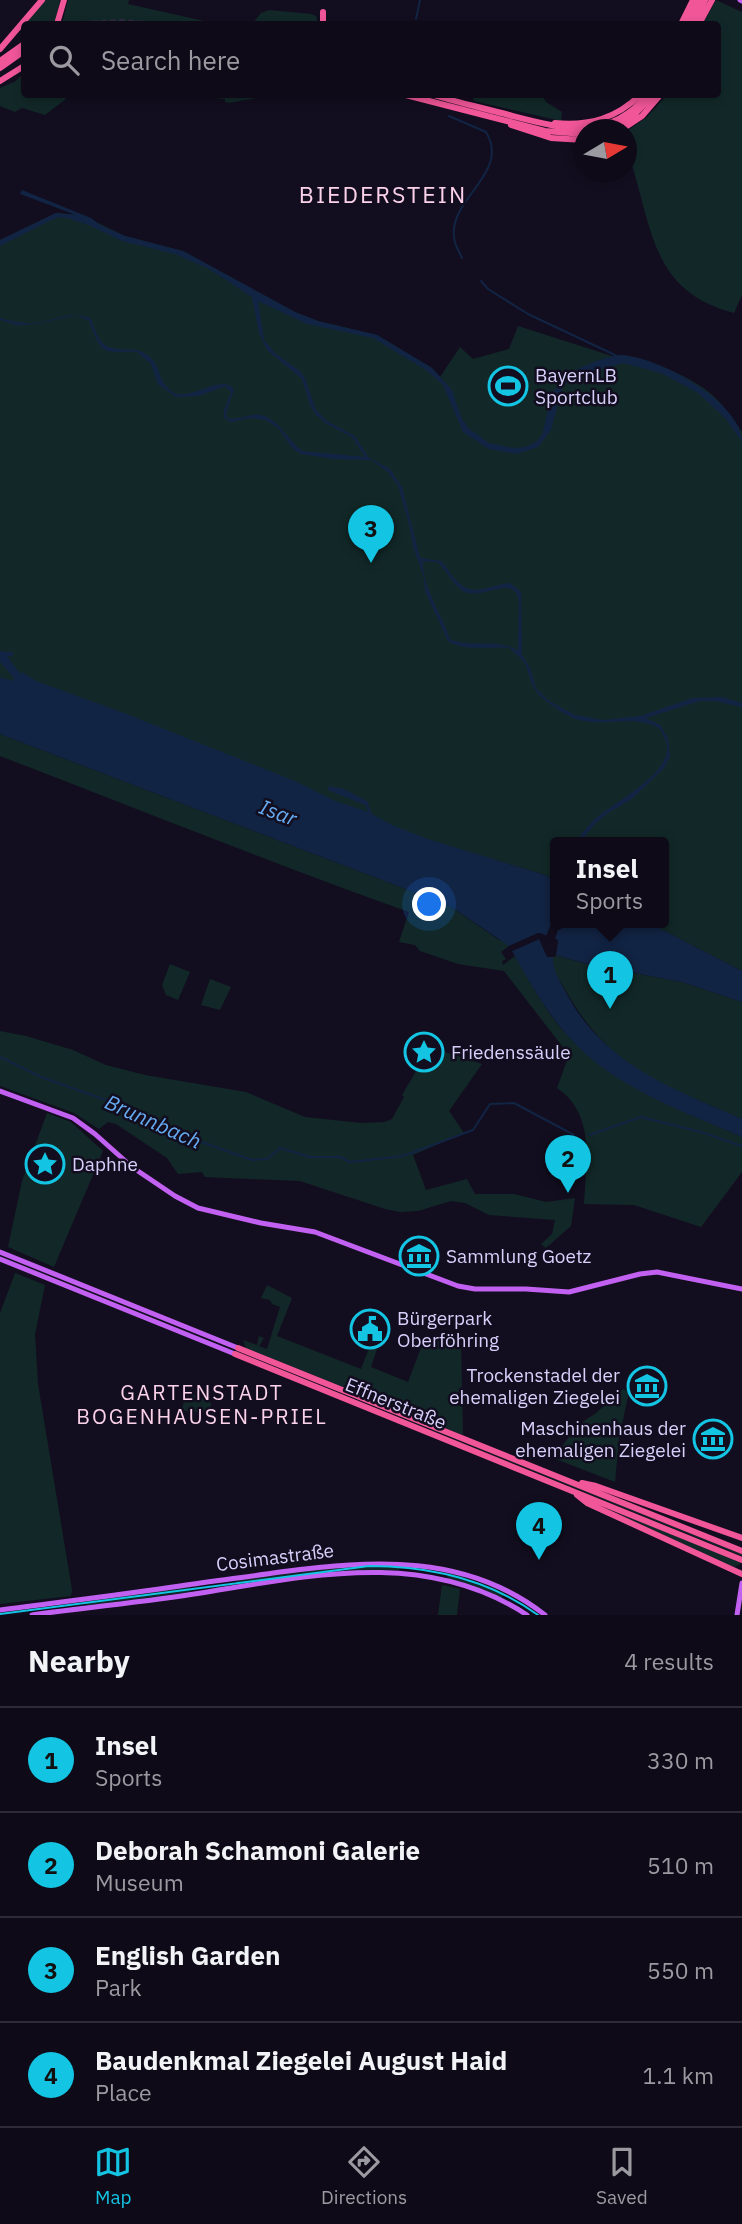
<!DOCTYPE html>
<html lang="en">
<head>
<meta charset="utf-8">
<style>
	:root { --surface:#0e0a17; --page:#1c1824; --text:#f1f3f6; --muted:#9b9aa1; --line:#2e2b36; --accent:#14c4e3 }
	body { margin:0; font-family:"IBM Plex Sans",sans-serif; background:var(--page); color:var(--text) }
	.compass { position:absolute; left:574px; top:119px; width:63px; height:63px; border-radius:50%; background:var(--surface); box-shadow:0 4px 10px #0003; rotate:80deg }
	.you { position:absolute; left:430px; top:905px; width:24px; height:24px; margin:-18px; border:5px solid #fff; border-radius:50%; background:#1a73e8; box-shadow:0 0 0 10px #1a73e833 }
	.badge { display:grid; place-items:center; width:46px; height:46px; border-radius:50%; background:var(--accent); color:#111; font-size:23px; font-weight:700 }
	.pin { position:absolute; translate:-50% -58px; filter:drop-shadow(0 2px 4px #0008) }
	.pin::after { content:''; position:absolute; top:37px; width:24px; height:21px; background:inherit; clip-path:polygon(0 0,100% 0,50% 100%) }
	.popup { position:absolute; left:550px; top:837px; width:119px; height:91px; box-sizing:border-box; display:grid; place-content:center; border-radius:7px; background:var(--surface); filter:drop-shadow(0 2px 5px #0005); font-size:23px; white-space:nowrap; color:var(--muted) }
	.popup b { font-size:26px; color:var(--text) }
	.popup::after { content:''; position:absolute; left:50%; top:100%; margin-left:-14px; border:14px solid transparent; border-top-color:var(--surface) }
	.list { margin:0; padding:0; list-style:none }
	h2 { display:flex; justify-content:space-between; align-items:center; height:91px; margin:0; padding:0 28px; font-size:30px }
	h2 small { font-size:23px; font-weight:400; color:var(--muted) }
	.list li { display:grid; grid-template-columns:46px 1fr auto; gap:21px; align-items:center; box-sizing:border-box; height:105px; padding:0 28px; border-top:2px solid var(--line) }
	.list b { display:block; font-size:26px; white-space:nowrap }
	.list p { margin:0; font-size:23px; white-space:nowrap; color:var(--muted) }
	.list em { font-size:23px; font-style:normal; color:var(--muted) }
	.icon { flex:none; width:38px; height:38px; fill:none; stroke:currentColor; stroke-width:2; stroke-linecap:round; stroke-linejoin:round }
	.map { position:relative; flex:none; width:742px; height:1615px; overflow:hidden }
	.search { position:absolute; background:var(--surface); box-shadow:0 4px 10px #0003; left:21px; right:21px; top:21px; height:77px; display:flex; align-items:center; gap:18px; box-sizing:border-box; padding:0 24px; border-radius:7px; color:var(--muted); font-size:26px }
	.sheet { height:511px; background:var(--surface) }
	nav { display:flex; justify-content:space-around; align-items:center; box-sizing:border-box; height:98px; border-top:2px solid var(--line); background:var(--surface); font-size:19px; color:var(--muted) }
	nav a { display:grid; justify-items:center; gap:4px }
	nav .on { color:var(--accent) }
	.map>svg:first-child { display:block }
	.green { fill:#122828 }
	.water { fill:#122444; fill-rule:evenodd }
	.pier { fill:#120e1f }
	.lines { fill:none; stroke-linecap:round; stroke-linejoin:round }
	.stream { stroke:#122444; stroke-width:2 }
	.canal { stroke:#122444; stroke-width:4.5 }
	.highway-tunnel { stroke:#302b40; stroke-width:6; stroke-dasharray:6 3; stroke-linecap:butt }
	.major { stroke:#c261f1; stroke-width:5 }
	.highway { stroke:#f05698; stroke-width:6 }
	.tram { stroke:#14c4e3; stroke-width:2 }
	.labels { text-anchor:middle; stroke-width:5; stroke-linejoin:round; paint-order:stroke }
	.poi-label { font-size:19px; fill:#d7d0fb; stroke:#120e1f; text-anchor:start }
	.street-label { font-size:19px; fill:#d7d0fb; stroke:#120e1f }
	.water-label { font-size:21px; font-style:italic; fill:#67abf2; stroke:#120e1f }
	.neighbourhood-label { font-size:21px; letter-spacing:2px; fill:#fbd2ea; stroke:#120e1f }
	.quarter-label { font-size:23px; letter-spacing:2px; fill:#fbd2ea; stroke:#120e1f }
</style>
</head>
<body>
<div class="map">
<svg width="742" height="1615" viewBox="0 0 742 1615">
	<rect width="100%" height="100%" fill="#120e1f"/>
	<path class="green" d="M44,0H60L54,24H25Z
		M68,0H129L128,4L204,21V24H62Z
		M716,0L742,12V295L734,313C654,292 653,234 632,165L627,161V131L647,117L667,95L718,94V24H703Z
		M269,10L311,14L316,16L318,24H252L261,13Z
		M24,72V94L66,95V99L45,115L22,108L15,112L0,106V88L16,81Z
		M200,94H272V95L229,103L225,102V99L202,97Z
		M472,95H542L546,102L562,112L561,121L474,101Z
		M56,213L82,215L125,236L183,251L295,312L318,321L377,335L432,368L440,377L460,347L473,359L509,349L518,326L612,356C638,353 690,376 710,393C723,404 733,418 742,432V971L649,923H664V843H556V884L548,876L390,828L0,678V240Z
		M0,734L450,906L499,940L508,942L509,946L501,952L506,959L502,961L503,965L515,956C531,984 547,1014 569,1037C616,1087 681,1110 742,1137V1172L701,1227L634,1205L584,1204C586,1164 596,1114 557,1088L569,1055L504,971L458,964L420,951L415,945L399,942L409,912C271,863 136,808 0,756Z
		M556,955L586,964L682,982L742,1002V1119C663,1084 611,1071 566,991C559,980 552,971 553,957Z
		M170,964L190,972L178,1000L166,995L162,985Z
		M210,979L231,987L220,1010L201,1005Z
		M0,1031L26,1036L73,1050L106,1065L145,1075L246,1092L305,1117L361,1123L384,1122L392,1119L404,1097L402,1095L415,1073L423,1050L429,1047L482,1064L449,1111L464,1133L413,1155L426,1190L467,1179L475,1194H514L546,1202L575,1198L571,1226L546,1248L541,1244L552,1234L555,1220L489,1215L465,1203L451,1201L418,1211L400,1212L385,1209L300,1181L205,1177L202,1172L178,1174L167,1158L116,1124L108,1122L99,1129L74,1113L0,1086Z
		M47,1113L71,1122L103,1151L54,1267L8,1247L22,1181Z
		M15,1273L45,1285L35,1334L38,1384L72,1590L71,1596L0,1604V1313Z
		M267,1285L292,1298L277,1336L361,1369L370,1346L377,1349L371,1367L408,1382L424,1340L434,1344L438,1334L461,1340L463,1435L246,1348L243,1340L257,1345L259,1336L264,1338L259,1346L267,1349L280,1307L272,1304L270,1300L261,1298Z
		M241,1352L731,1550L742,1554V1556Z
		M623,1389L629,1392L619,1438L615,1482L553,1458L578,1425L596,1413Z
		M187,1392L210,1401L211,1405L208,1413L181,1411Z
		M600,1505L741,1562L740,1564L735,1567L729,1565Z
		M399,1565V1570L342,1571L237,1586L236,1579L338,1566Z
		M449,1572L505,1592L501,1599L481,1589L447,1578Z
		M442,1585L460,1589L457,1615H438Z
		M189,1586L190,1592L87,1606L86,1600Z"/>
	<path class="water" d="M22,190L91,218L100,225L125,236L183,251L295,312L318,321L377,335L432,368L452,390L461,417L468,428L489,443L512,448L525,447L536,442L542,435C547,418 550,392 562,379C570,370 609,355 621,355C657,356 742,402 742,442L726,419L698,393L661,373L623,363L575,377L563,385L551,430L538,447L516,454L489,449L463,432L443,385L426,370L373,338L307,324L258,301L264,340L276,354L300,371L305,378L316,410L327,421L355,436L368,457L390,469L402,487L420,558L441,561C448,568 452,578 460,584C476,597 493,584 510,583L521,592L522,655L530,668L536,688L549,701L575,715L603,720L640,716L693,698L722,697L742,703V707L715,701H700L646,718L660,725L668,738L670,757L664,768L632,799L608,813L596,823L579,843H574C581,834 588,826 596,818C614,803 657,780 665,758C670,747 665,737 659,728C633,714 606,727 579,720C568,717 554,707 546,701C530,689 532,679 525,664C522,658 514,653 510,648C491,646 464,652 448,641L425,591L424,578L413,546L409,524L398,486L388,472L371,460L333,459L301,454L293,449L279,429L266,420L250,418L231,422L224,418V410L231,392L225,386L199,396L176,397L158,384L151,364L137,352C101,351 103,357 89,321L77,315L36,324L16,325L0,320V318C11,321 23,324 35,323C55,321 71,309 91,319C94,326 96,334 100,340C114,358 134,341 151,358C163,370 155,381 176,394C198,397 222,374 234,389L226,413L227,418C239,421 249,413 261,415C281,420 287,441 303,451L365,457L352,437L325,423L316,415L310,405L302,379L267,350L259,333L252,297L209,269L175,254L122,241L89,225L67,218L59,217L49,221L0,246V240L56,213L76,215L20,194ZM423,561L437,562C447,570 452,584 463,591C483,602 513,572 519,601L518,651C498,637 472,649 450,639C442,614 422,587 423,561Z
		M0,651L6,652L7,656L20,674L22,672L36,681L124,713L295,781L333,800L368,812L365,805L328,790L329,786L344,789L367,801L372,814L392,825L428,839L548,876L556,886V923H649L742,971V1002L682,982L587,964L556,955L558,940L540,933L509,946L450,906L0,734V677L13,681L14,678L0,662Z
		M539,939L547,957H553C553,973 561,983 568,996C605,1065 674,1089 742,1119V1137C681,1110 612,1087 568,1036C545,1010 528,980 512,951Z"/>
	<path class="pier" d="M556,912V923H561L559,927L562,929L558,930L555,939L558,941L555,957H553L555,943L543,938V940L539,939L512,951L509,946L538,933L546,936Z"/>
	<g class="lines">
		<path class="stream" d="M416,19L420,0
			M449,116L486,132C511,173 449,198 454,237C454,244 459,251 462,258
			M481,281L488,289L528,314L617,356
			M0,1057L41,1077L120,1105L177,1137L199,1141L252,1160L267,1159L280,1148L310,1157H340L350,1162L403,1156L473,1130L490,1104L514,1103L574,1135
			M589,1135L641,1117L701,1132L742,1146"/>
		<path class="canal" d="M0,654H11"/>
		<path class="highway-tunnel" d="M83,24L123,22L144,24"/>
		<path class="major" d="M740,0L742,1
			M0,1091L73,1118L95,1134L132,1167L175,1196L198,1208L261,1223L315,1232L458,1286L475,1289H526L569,1292L640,1274L657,1272L742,1289
			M0,1252L238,1348
			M0,1259L235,1354
			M0,1610C60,1602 120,1595 180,1586C213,1581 246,1577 280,1572C373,1560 466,1553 545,1615
			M32,1615C88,1607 145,1602 201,1593C312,1575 427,1549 527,1615
			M737,1615L742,1583"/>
		<path class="highway" d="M323,12V24
			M57,24L64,0
			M681,24L693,0
			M687,24L699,0
			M693,24L705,0
			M699,24L712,0
			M0,49L42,0
			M0,61L24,44
			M0,68L24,51
			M0,81L24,66
			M402,94L545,131L584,134
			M430,94C456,102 483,108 509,115C560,128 609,143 648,94
			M555,123C589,126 616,119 641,94
			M511,125L551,138L584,140
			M607,130L633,116L654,94
			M621,130L642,116L661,94
			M238,1348L742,1551
			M235,1354L742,1560
			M582,1483L596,1486L742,1538
			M577,1495L587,1503L742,1574"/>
		<path class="tram" d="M0,1614L369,1566C430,1566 488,1579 538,1615"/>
	</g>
	<defs>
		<symbol id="stadium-ring" viewBox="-11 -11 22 22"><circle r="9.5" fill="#120e1f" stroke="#14c4e3" stroke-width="1.5"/><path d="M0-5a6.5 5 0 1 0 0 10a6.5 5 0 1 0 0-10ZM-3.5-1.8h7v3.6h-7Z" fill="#14c4e3"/></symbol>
		<symbol id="sight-ring" viewBox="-11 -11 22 22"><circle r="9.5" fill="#120e1f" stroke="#14c4e3" stroke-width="1.5"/><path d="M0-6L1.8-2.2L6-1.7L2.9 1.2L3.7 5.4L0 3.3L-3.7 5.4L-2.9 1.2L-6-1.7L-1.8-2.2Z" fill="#14c4e3"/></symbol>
		<symbol id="museum-ring" viewBox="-11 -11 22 22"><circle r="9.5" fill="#120e1f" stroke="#14c4e3" stroke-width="1.5"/><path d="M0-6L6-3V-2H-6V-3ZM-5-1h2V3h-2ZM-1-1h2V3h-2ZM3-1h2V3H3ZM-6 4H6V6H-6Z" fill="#14c4e3"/></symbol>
		<symbol id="civic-ring" viewBox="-11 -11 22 22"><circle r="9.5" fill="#120e1f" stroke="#14c4e3" stroke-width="1.5"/><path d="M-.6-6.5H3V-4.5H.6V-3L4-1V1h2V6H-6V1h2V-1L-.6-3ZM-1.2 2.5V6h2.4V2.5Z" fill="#14c4e3"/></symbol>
	</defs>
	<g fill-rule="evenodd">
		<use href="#stadium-ring" x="486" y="364" width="44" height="44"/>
		<use href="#sight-ring" x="402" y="1030" width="44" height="44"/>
		<use href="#sight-ring" x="23" y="1142" width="44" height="44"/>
		<use href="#museum-ring" x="397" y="1234" width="44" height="44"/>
		<use href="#civic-ring" x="348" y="1307" width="44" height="44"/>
		<use href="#museum-ring" x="625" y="1364" width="44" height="44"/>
		<use href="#museum-ring" x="691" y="1417" width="44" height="44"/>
	</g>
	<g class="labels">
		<g class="poi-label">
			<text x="535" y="382">BayernLB<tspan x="535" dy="22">Sportclub</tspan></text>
			<text x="451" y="1059">Friedenssäule</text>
			<text x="72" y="1171">Daphne</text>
			<text x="446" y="1263">Sammlung Goetz</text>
			<text x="397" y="1325">Bürgerpark<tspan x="397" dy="22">Oberföhring</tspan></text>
			<text x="620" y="1382" text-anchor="end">Trockenstadel der<tspan x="620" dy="22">ehemaligen Ziegelei</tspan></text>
			<text x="686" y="1435" text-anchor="end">Maschinenhaus der<tspan x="686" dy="22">ehemaligen Ziegelei</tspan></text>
		</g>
		<g class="street-label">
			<text transform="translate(396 1403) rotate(22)" y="7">Effnerstraße</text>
			<text transform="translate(275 1557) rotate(-7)" y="7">Cosimastraße</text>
		</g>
		<g class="water-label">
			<text transform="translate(278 813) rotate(21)" y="7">Isar</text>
			<text transform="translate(153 1122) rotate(24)" y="7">Brunnbach</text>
		</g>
		<g class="neighbourhood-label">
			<text x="202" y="1400">GARTENSTADT<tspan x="202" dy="24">BOGENHAUSEN-PRIEL</tspan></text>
		</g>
		<g class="quarter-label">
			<text x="383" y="203">BIEDERSTEIN</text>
		</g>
	</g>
</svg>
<svg class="compass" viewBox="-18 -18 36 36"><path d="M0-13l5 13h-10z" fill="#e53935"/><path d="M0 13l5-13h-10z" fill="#9b9aa1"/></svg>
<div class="you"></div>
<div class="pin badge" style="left:610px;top:1009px">1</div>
<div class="popup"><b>Insel</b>Sports</div>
<div class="pin badge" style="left:568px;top:1193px">2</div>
<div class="pin badge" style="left:371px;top:563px">3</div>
<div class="pin badge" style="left:539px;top:1560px">4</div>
<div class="search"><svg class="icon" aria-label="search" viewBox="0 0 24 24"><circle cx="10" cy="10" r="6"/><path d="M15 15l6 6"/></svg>Search here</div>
</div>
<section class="sheet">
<h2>Nearby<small>4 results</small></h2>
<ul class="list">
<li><span class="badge">1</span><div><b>Insel</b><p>Sports</p></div><em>330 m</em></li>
<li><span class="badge">2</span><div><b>Deborah Schamoni Galerie</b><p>Museum</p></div><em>510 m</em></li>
<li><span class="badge">3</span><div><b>English Garden</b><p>Park</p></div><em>550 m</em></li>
<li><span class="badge">4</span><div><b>Baudenkmal Ziegelei August Haid</b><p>Place</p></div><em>1.1 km</em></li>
</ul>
</section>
<nav>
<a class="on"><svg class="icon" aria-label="map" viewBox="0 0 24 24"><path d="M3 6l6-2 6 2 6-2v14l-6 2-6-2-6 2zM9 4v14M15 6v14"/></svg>Map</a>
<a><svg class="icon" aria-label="directions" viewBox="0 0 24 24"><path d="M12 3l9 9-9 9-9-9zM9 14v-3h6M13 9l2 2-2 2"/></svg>Directions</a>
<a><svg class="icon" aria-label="saved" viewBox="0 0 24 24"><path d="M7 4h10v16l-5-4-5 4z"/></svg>Saved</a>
</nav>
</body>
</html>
